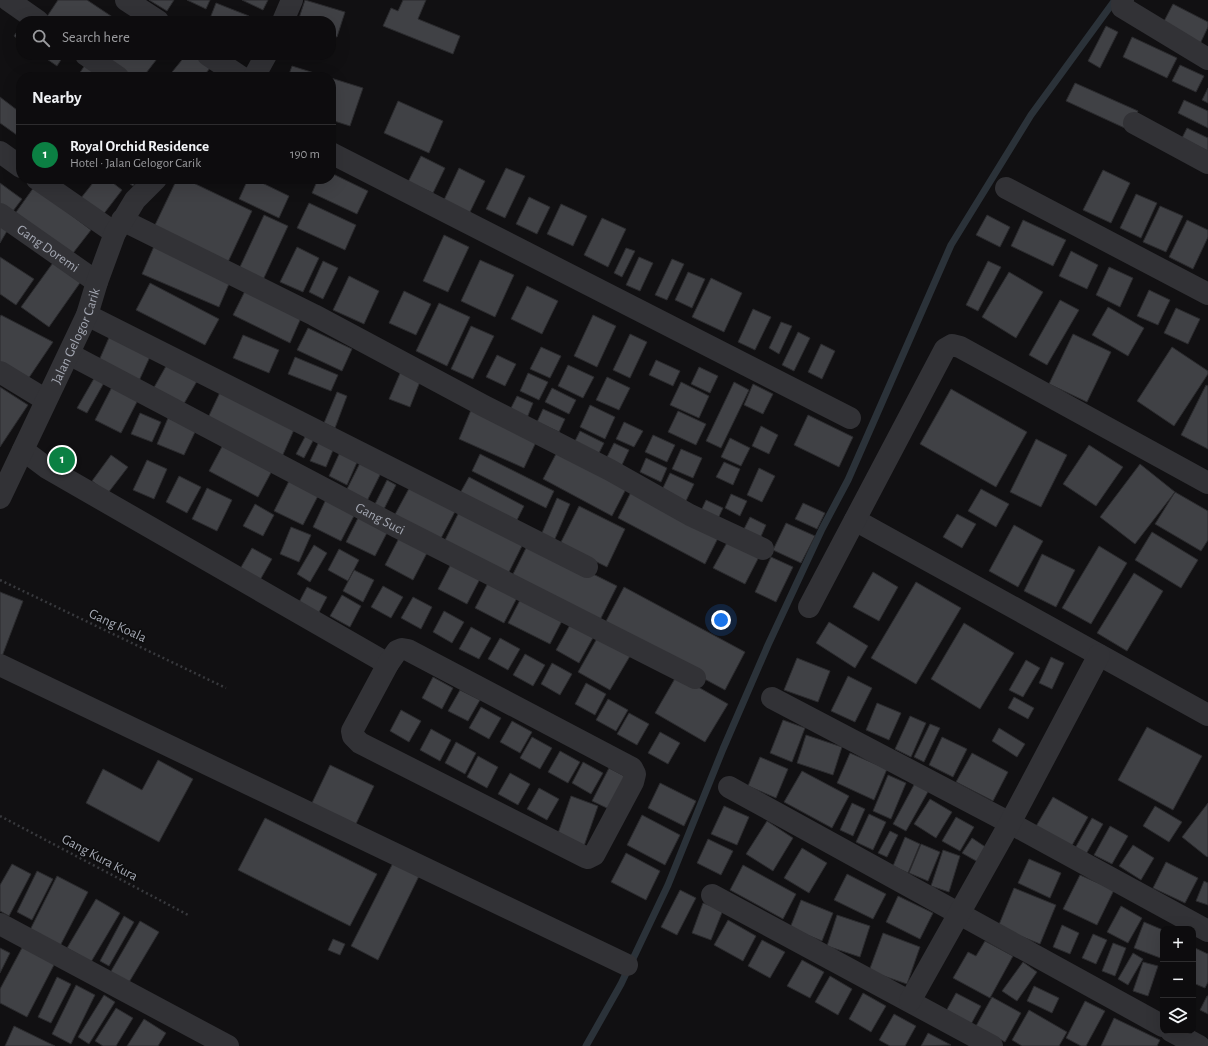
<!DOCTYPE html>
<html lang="en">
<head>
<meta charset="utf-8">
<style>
	:root { --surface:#0d0c0e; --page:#161517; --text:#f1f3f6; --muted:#9a9b9e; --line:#2d2c2e; --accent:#0b8043 }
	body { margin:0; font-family:"Alegreya Sans",sans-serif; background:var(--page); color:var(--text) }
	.controls { position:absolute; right:12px; bottom:12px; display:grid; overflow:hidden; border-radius:8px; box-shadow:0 4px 16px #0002 }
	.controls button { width:36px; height:36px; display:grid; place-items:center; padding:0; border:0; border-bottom:1px solid var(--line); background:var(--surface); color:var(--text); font:20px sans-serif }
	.you { position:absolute; left:721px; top:620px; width:14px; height:14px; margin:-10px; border:3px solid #fff; border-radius:50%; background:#1a73e8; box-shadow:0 0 0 6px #1a73e833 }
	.badge { display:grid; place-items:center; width:26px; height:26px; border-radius:50%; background:var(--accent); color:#fff; font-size:13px; font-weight:700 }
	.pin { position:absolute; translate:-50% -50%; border:2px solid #fff; box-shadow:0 1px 4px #0006 }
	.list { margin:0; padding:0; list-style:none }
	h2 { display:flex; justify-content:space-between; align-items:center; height:52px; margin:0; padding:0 16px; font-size:17px }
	h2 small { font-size:13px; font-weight:400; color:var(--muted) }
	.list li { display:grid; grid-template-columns:26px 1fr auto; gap:12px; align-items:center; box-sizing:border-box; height:60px; padding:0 16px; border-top:1px solid var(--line) }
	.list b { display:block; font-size:15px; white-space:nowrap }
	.list p { margin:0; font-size:13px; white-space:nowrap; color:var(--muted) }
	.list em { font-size:13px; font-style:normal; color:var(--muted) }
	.icon { flex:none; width:22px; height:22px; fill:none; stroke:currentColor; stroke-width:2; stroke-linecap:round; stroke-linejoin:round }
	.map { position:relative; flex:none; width:1208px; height:1046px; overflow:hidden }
	.search { position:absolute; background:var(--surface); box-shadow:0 4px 16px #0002; left:16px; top:16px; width:320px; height:44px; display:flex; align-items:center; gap:10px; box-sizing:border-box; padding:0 14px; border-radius:16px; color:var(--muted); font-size:15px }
	.panel { position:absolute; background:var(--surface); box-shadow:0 4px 16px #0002; left:16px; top:72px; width:320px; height:112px; border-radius:16px }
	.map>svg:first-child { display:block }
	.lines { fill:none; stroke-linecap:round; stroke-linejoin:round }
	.stream { stroke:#2b3239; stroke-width:7 }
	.building { fill:#404145; stroke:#2b2b2e }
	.path { stroke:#38393d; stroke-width:2.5; stroke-dasharray:2 3; stroke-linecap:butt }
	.minor { stroke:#323236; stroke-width:22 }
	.labels { text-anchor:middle; stroke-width:3; stroke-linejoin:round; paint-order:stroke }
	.street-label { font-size:14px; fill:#a3a7b2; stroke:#0c0c0d }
</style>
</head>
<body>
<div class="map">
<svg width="1208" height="1046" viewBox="0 0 1208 1046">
	<rect width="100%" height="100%" fill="#111012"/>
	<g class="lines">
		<path class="stream" d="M586,1046L621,984L668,885L723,749L768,645L822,529L848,480L951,245L1031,115L1115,0"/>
	</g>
	<path class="building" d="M58,0H87L114,18L112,21H50L46,18Z
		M149,0H174L167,11Z
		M187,0H210L206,9Z
		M242,0H268L263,10Z
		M305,0L345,12L337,37L331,35V21H298Z
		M403,0H426L418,19L460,36L453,54L383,26L391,8L398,11Z
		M216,3L249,16L247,21H209Z
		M1173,4L1208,22V27L1199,46L1161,27Z
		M21,26V41L14,36Z
		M1106,26L1118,32L1100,68L1088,61Z
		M1132,37L1177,58L1167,78L1123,57Z
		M41,55H64L57,66Z
		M106,55H160L143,77H125L103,59Z
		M186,55H194L210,68L203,77H168Z
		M87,62L109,77H83L79,74Z
		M1180,65L1204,76L1196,92L1172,81Z
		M292,66L327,77H288Z
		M331,78L363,88L350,126L331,120Z
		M1075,83L1138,111L1129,130L1066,101Z
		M1208,88V103L1202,100Z
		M0,97L21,113V138L0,123Z
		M1184,100L1208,111V128L1178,113Z
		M398,101L443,121L429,153L384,133Z
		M1187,128L1208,138V151L1182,138Z
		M421,156L445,168L433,193L408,182Z
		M459,168L485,181L469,214L443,202Z
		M506,168L525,176L505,218L486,209Z
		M1103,170L1130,183L1111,223L1083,210Z
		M331,173L368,191L357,214L312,193L318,179H331Z
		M96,179H108L122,190L99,220L77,203Z
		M123,179H138L133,186Z
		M177,179H185L252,211L228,262L154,227Z
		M248,179H254L289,196L279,218L239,199Z
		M0,183L22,199L10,215L0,207Z
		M34,187L91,230L70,257L14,215Z
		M1136,194L1157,203L1141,238L1120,228Z
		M529,197L550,207L537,234L516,224Z
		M309,203L356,225L345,250L297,228Z
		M561,204L587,216L573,246L547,234Z
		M1160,206L1183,216L1166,252L1143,242Z
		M264,215L288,226L263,280L239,269Z
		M987,215L1010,227L1000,247L976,235Z
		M602,218L626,229L608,267L584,255Z
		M0,220L10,226L0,243Z
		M1023,220L1066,240L1053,266L1011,246Z
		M1187,220L1208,230V237L1193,269L1169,257Z
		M444,235L469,247L448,292L423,281Z
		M155,244L232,277L219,307L142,274Z
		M297,247L319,258L303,292L280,282Z
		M626,248L635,251L622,277L614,273Z
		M1071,251L1098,265L1087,289L1059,276Z
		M0,257L34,279L16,305L0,294Z
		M639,257L653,263L640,291L626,285Z
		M672,259L684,264L667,300L655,295Z
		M55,260L82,280L49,327L21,307Z
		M480,260L514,275L495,317L461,301Z
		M323,261L338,268L323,299L309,292Z
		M988,261L1001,267L978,311L966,305Z
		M1109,267L1133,278L1120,307L1096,295Z
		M688,272L705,279L692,308L675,300Z
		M1009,272L1043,292L1016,338L982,317Z
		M349,276L379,291L364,324L333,310Z
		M711,278L742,293L724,332L692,317Z
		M150,283L219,319L205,345L136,310Z
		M527,286L558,301L542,334L511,319Z
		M1149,290L1170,300L1158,325L1137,316Z
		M245,291L301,318L290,343L233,315Z
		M404,291L431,304L416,335L389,323Z
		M1060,300L1079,310L1047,365L1029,355Z
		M439,303L470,317L447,366L416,351Z
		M1108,307L1144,328L1128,356L1092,335Z
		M1176,308L1200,319L1188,344L1164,333Z
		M753,309L771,317L755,350L738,342Z
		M1,315L53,342L26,382L0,365V317Z
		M593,315L616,326L597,367L574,356Z
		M781,322L792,326L779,354L769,348Z
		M471,326L494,336L473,379L451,369Z
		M308,328L352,349L342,371L297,350Z
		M798,332L810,338L794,371L782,365Z
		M111,333L153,350L138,383L97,365Z
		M630,334L647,342L630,378L613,370Z
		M1073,334L1111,352L1087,402L1049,384Z
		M243,335L279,350L269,373L233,358Z
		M821,344L835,351L822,379L808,372Z
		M541,347L561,356L550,378L530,369Z
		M1172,347L1208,371V374L1174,426L1137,401Z
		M497,355L516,364L505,386L486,377Z
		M295,357L338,375L331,391L288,374Z
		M170,359L200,376L182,407L152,391Z
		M656,360L680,371L673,386L649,375Z
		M568,365L594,377L583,398L558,386Z
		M699,367L718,376L710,393L691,384Z
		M401,371L421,379L410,407L389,399Z
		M528,373L548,382L539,400L520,391Z
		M96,375L105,381L87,413L77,408Z
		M607,377L630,388L619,410L596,400Z
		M681,382L709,396L699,418L670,405Z
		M734,382L749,390L721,448L706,441Z
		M114,383L140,396L121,433L95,420Z
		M753,384L773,394L763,414L744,405Z
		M1206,385L1208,386V449L1181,435Z
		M0,387L28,405L0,447Z
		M222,388L297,423L281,459L205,424Z
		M552,388L576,400L569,414L545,402Z
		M951,389L1027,432L996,487L920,444Z
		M337,392L347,396L335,428L324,423Z
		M517,396L533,403L527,418L510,410Z
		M590,405L615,417L605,439L580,427Z
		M543,409L565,419L559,432L537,422Z
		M471,410L537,440L524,468L459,439Z
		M678,411L706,424L696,445L668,432Z
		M140,413L161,422L152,442L131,434Z
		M808,415L853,437L839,467L794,445Z
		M168,418L196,430L184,455L157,444Z
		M624,422L643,431L634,447L616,439Z
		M761,426L778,435L769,454L752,446Z
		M580,431L604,443L595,461L571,449Z
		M307,433L315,437L304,458L296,454Z
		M653,435L675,445L667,462L645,452Z
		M321,437L336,443L326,467L310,461Z
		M730,438L750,448L741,466L721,457Z
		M1036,439L1067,455L1041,507L1010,492Z
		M225,441L274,467L258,497L209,471Z
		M614,443L629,450L621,467L606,459Z
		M1089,445L1123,467L1096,506L1063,484Z
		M681,449L702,458L693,478L672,469Z
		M340,452L358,460L347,485L329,476Z
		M557,452L626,489L612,516L543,479Z
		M480,454L554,491L546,508L472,471Z
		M111,455L128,467L108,493L92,481Z
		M646,458L667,468L661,482L640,472Z
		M147,460L167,469L154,499L133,490Z
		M361,461L382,471L367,501L346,491Z
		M724,462L740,469L733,485L716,477Z
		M1140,464L1175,492L1135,544L1100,517Z
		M759,468L775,476L762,502L747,495Z
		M670,473L694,484L685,503L661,492Z
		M179,476L201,487L187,513L166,502Z
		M469,477L524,506L515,524L459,495Z
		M387,480L396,485L383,511L374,506Z
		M289,481L318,496L303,525L274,511Z
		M413,481L458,506L439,542L393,518Z
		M207,488L232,500L217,531L192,519Z
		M981,489L1009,504L996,527L968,511Z
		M631,492L718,538L705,564L618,518Z
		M1175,492L1208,511V540L1201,551L1155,524Z
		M731,494L747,501L740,516L725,508Z
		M327,497L356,512L341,541L313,527Z
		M557,498L570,504L554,541L541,535Z
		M706,500L723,508L716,523L699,515Z
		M803,503L825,513L817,529L795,519Z
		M255,504L274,515L263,536L243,526Z
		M462,506L526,538L505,580L441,548Z
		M579,506L625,529L607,567L560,544Z
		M361,512L390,527L375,556L346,542Z
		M957,514L976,524L962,548L943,537Z
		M750,517L766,525L759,541L742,533Z
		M786,523L815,536L801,563L773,550Z
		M1014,525L1043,541L1018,587L989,571Z
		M291,527L311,535L299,562L280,554Z
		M1152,532L1198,560L1181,588L1135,560Z
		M400,536L428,551L413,580L385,565Z
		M730,537L761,553L745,584L713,568Z
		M529,542L617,586L597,626L509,582Z
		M314,545L327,553L310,582L297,574Z
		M1099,546L1127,563L1091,624L1062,608Z
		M252,548L272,559L260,580L240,569Z
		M339,549L359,560L348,581L328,570Z
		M1042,554L1075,570L1056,607L1024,591Z
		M771,557L793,567L776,602L755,592Z
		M453,560L482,575L467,604L438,589Z
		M354,570L374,580L363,602L343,591Z
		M873,572L898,587L879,621L853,607Z
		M1134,573L1163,591L1127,651L1097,633Z
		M490,579L519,594L504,623L475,608Z
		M916,582L961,608L916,684L871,658Z
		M383,586L403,597L391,618L371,607Z
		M307,587L327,597L316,618L296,608Z
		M624,587L745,652L725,690L604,625Z
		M0,592L23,601L1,659H0Z
		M342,595L361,606L350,627L330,616Z
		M413,597L432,607L421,629L401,618Z
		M521,598L563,619L550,644L508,623Z
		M444,611L464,622L452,643L433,632Z
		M829,622L868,646L855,668L816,643Z
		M571,623L594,636L579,663L556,650Z
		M964,623L1014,653L980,709L931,679Z
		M471,627L491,638L479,659L459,649Z
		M600,633L633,651L610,690L578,672Z
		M500,638L520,649L508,670L488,659Z
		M525,654L545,665L533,686L513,675Z
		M1051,657L1064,663L1052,689L1039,683Z
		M797,658L830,671L818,702L784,690Z
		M1026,660L1040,668L1023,697L1009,690Z
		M552,663L572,674L560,695L541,684Z
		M677,675L728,704L705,742L655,713Z
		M848,676L872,688L855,722L831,711Z
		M433,677L453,688L442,709L422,698Z
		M586,683L606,694L595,715L575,704Z
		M460,690L480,700L468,721L448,711Z
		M1014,697L1034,708L1028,719L1008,708Z
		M608,699L628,710L616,731L596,720Z
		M877,703L901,713L889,740L866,730Z
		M481,707L501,718L489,739L469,728Z
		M401,710L421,721L409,742L390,731Z
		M629,713L649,724L637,745L617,734Z
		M910,716L926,723L911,757L895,749Z
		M783,720L805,728L792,762L770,753Z
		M512,721L532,732L520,753L500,742Z
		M930,724L940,728L924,762L914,757Z
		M1147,727L1202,756L1173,810L1118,780Z
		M999,728L1025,744L1017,757L992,741Z
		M431,729L451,740L440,761L420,750Z
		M660,732L680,743L668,764L648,753Z
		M806,735L842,747L833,775L797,763Z
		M532,737L552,748L540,769L520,758Z
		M942,737L967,749L953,777L929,765Z
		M456,742L476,753L465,774L445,763Z
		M560,751L580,762L568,783L548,772Z
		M850,753L887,769L874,800L837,783Z
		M972,753L1008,772L993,801L956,782Z
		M478,756L498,767L487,788L467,777Z
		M760,757L788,769L776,798L748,786Z
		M158,760L193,779L159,842L86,803L103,769L142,790Z
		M583,762L603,773L591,794L572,783Z
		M330,765L374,786L354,828L310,807Z
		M609,768L628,778L611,810L592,801Z
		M802,771L849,796L832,828L784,802Z
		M510,773L530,784L518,805L498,794Z
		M888,775L906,783L891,819L873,811Z
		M660,783L696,801L684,826L648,808Z
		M915,783L929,790L906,831L893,824Z
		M539,788L559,799L547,820L527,809Z
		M571,796L598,806L583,849L556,839Z
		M1053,797L1088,817L1070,849L1035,828Z
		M930,799L952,812L936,838L914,824Z
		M852,803L865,809L853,836L840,830Z
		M1208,803V856L1207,857L1182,837Z
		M724,806L749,817L737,845L711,834Z
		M1155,806L1182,822L1169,842L1143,826Z
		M869,814L886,822L873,850L856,842Z
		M642,815L680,835L665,865L627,845Z
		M956,817L974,827L960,851L942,841Z
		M265,818L377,874L350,926L238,870Z
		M1092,818L1103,824L1085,856L1074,850Z
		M767,821L793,838L773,871L746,854Z
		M1110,826L1128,836L1112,864L1094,855Z
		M890,831L898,835L887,857L878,853Z
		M905,837L920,844L908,873L893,866Z
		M972,838L987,848L978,862L962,853Z
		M708,839L733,851L721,875L697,863Z
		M921,844L940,852L928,881L909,873Z
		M1133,845L1154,858L1141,880L1119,866Z
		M802,848L827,863L809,893L784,878Z
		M943,850L960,856L949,892L931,886Z
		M626,853L660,871L646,900L611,882Z
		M1029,859L1061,873L1050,898L1018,883Z
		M394,861L420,874L378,960L351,946Z
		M1166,862L1198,878L1185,903L1153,888Z
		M12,864L31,874L9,916L0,911V885Z
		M743,865L796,894L783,919L730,890Z
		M37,871L53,879L32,920L17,912Z
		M847,874L886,894L873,919L834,900Z
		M1080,875L1114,890L1097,925L1063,909Z
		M57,876L88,892L60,946L30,930Z
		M1204,881L1208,883V905L1196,901Z
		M1014,888L1056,905L1040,944L998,927Z
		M680,890L696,898L677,935L661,927Z
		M898,896L933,913L920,939L886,922Z
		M96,899L120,913L91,962L67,948Z
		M801,900L833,913L822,941L790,928Z
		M703,903L723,910L711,940L692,933Z
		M1121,906L1142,918L1128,943L1107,932Z
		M837,915L870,926L860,957L827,946Z
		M124,916L134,922L109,966L100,961Z
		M728,920L756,936L743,961L714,945Z
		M140,921L159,932L128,984L110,973Z
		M1144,922L1163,930V959L1134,948Z
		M1062,925L1079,933L1070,954L1053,947Z
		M883,933L920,947L907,984L869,971Z
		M1093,934L1107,940L1096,964L1082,958Z
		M333,939L345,944L340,955L328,950Z
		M762,940L785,952L770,978L748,966Z
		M985,941L1013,956L990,998L953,978L968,952L976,956Z
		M1113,943L1126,948L1115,976L1102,971Z
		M23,946L55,963L27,1017L0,1003V989Z
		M1193,947L1208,954V982L1205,988L1193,983Z
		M0,948L10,953L0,973Z
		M1133,953L1143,959L1128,985L1118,979Z
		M802,960L824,972L810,998L787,986Z
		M1023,962L1037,972L1017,1001L1002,991Z
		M1143,962L1158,966L1148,996L1133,991Z
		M830,976L852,989L838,1015L815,1002Z
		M57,977L71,984L51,1023L38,1017Z
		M76,985L95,995L71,1044L52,1034Z
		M1034,986L1059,998L1052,1013L1027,1001Z
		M863,993L886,1006L871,1032L849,1019Z
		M956,993L981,1006L970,1026L945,1013Z
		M104,995L115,1002L89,1044L78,1037Z
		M1207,996H1208V1014L1200,1010Z
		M992,997L1021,1013L1005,1042L976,1026Z
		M1085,1001L1105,1011L1086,1046H1081L1066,1038Z
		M116,1008L133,1018L116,1046H103L95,1041Z
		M1029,1010L1067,1032L1059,1046H1022L1012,1040Z
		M894,1014L916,1026L905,1046H890L879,1040Z
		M1114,1018L1160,1040L1157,1046H1101Z
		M144,1019L166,1033L158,1046H127Z
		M14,1026L55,1046H5Z
		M928,1033L951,1045L921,1046Z"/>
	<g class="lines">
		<path class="path" d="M0,580L226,688
			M0,816L190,916"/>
		<g class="minor">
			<path d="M8,0L38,21"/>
			<path d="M126,0L158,21"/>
			<path d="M1123,0L1122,3V7L1208,59"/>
			<path d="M283,21L292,0"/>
			<path d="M86,55L118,77"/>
			<path d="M208,55L241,77"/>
			<path d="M254,77L266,55"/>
			<path d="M1134,123L1208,163"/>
			<path d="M0,152L21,167"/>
			<path d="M331,153L850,418"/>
			<path d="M37,179L115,233"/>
			<path d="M1006,188L1208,294"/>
			<path id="s1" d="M0,214L97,282"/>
			<path d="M122,220L314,315L484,406L610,470L690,515L763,549"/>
			<path d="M87,315L587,567"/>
			<path id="s2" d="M69,354L397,527L695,678"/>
			<path d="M0,372L46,400"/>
			<path d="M23,450L47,468L388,664"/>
			<path id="s3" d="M0,498L87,315L97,282L115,233L135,200L156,179"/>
			<path d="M855,520L1208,715"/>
			<path d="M809,607L945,349L952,345L960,347L1208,483"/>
			<path d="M402,649L408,650L632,768L635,774L633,782L594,855L588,858L585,857L360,743L353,736L352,731L388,664L397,651Z"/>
			<path d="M0,665L627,965"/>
			<path d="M772,698L1010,823L1208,931"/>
			<path d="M729,787L1163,1026"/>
			<path d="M712,895L992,1046"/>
			<path d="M0,924L228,1046"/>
			<path d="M910,1001L1010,823L1099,655"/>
			<path d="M1171,1031L1199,1046"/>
		</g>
	</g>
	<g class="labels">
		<g class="street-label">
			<text dy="5" stroke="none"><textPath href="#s1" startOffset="59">Gang Doremi</textPath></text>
			<text dy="5" stroke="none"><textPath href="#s3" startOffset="179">Jalan Gelogor Carik</textPath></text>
			<text dy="5" stroke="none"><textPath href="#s2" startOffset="352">Gang Suci</textPath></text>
			<text transform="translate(118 625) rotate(25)" y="5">Gang Koala</text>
			<text transform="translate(100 857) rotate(28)" y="5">Gang Kura Kura</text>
		</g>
	</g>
</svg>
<div class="controls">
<button>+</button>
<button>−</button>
<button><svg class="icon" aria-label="layers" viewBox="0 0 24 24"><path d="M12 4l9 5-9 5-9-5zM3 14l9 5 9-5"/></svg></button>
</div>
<div class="you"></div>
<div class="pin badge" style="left:62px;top:460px">1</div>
<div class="search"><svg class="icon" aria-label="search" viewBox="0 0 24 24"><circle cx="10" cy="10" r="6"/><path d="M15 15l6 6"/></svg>Search here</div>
<section class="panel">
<h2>Nearby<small></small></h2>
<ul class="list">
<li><span class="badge">1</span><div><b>Royal Orchid Residence</b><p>Hotel · Jalan Gelogor Carik</p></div><em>190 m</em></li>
</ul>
</section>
</div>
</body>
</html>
